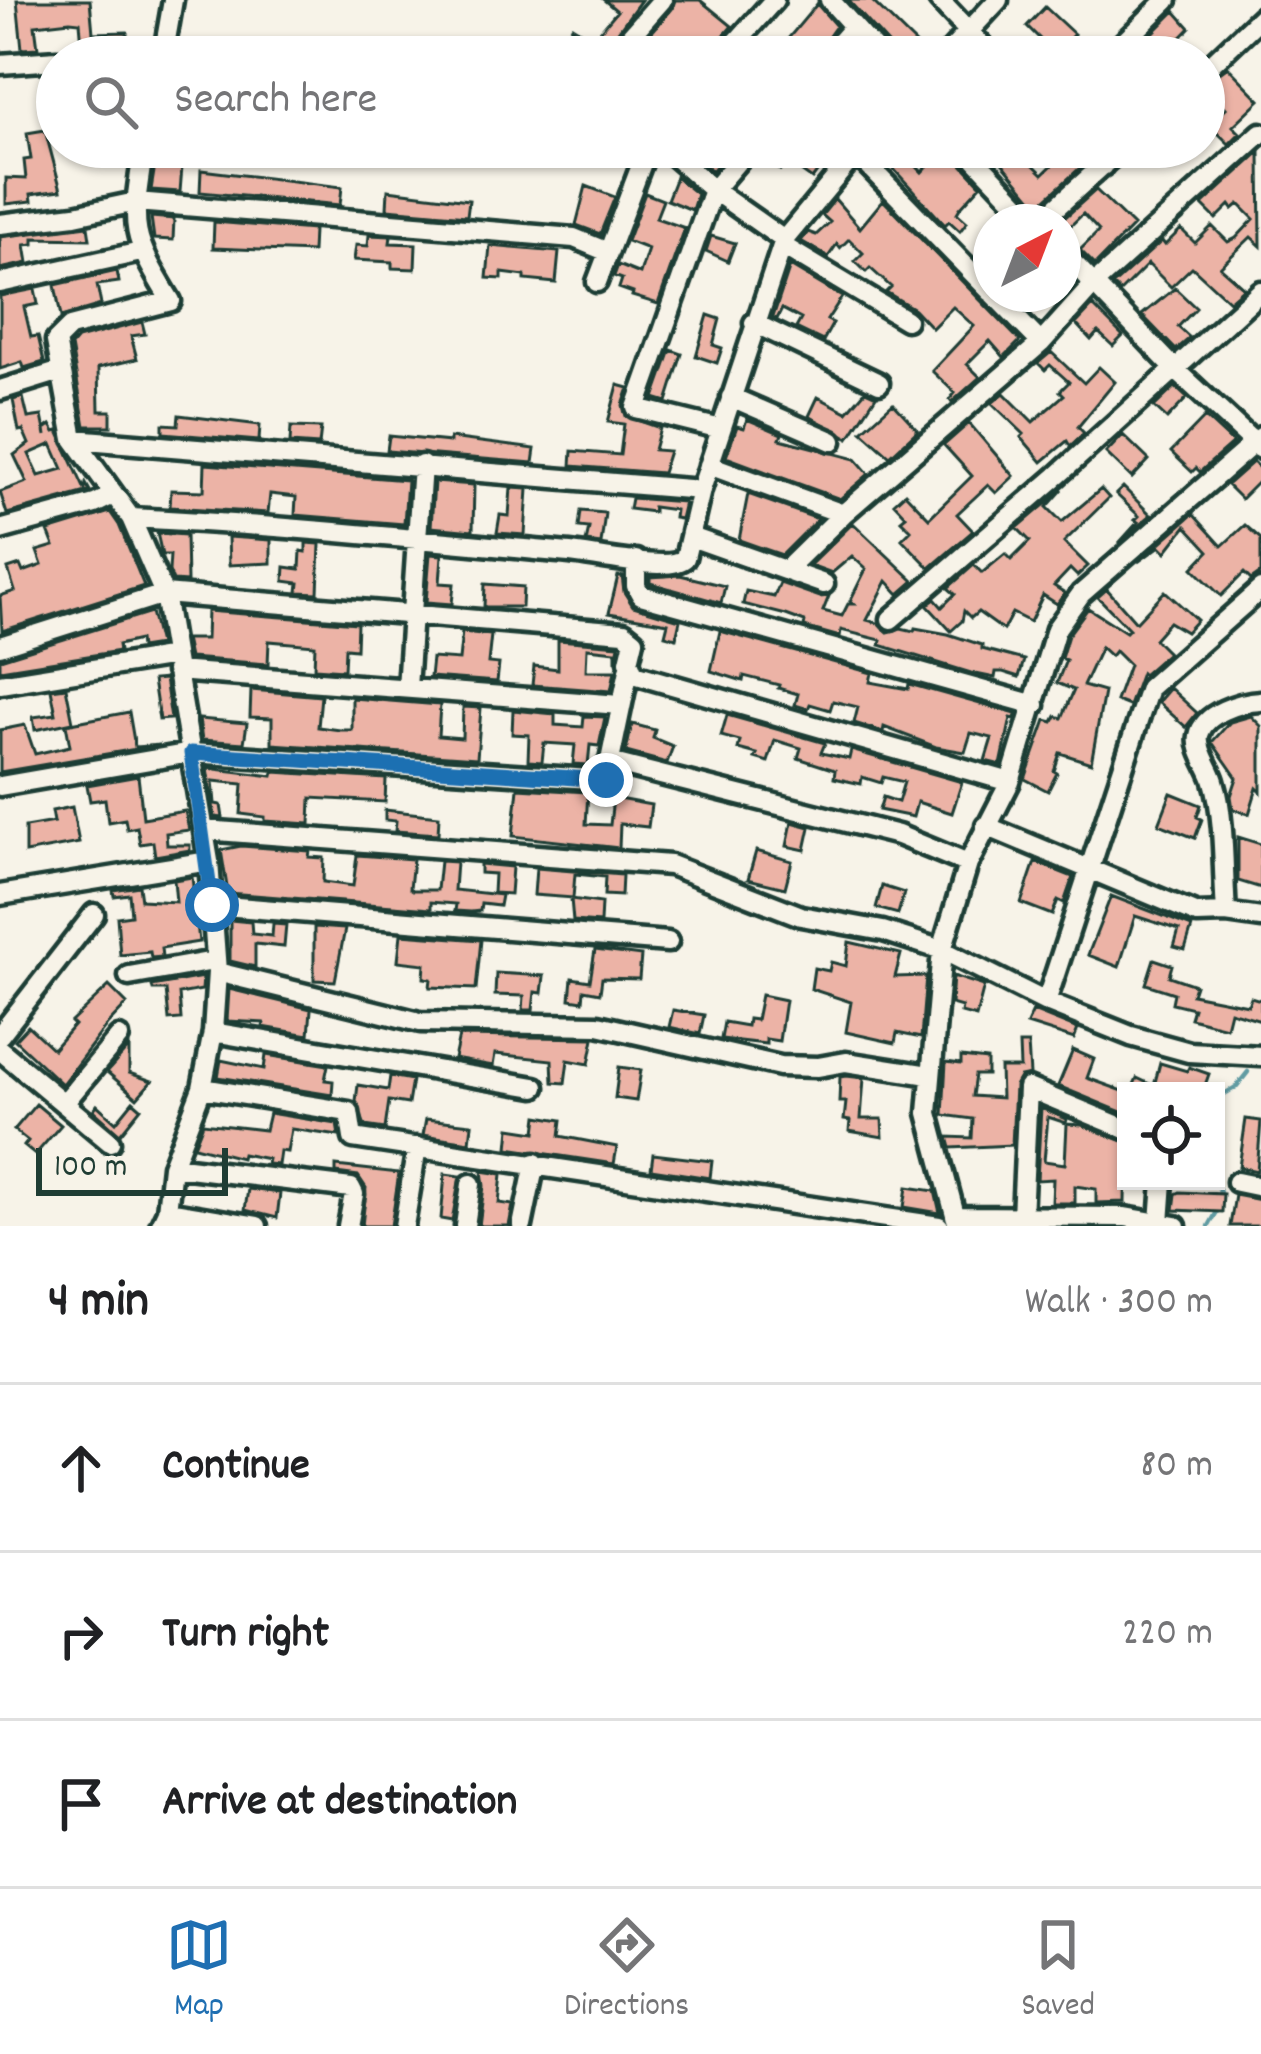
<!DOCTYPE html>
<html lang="en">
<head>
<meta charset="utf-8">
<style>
	:root { --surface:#fff; --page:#f2f2f2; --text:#202124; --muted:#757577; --line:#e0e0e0; --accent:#1f6fb2 }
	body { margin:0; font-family:Dekko,sans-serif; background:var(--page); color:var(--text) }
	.controls { position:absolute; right:36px; bottom:36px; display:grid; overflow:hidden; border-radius:0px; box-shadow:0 3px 9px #0004 }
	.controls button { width:108px; height:108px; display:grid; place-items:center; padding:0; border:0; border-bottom:3px solid var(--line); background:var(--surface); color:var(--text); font:60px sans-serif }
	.compass { position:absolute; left:973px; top:204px; width:108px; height:108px; border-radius:50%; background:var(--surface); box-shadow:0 3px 9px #0004; rotate:42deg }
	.scale { position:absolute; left:36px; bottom:30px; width:192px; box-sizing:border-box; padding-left:12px; border:6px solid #1f3d34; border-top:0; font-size:33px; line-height:42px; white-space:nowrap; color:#1f3d34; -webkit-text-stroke:9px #f7f3e8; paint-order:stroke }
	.stop { position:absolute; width:36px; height:36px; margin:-27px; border:9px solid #1f6fb2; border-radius:50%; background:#fff }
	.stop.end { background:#1f6fb2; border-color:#fff; box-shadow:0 3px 12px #0008 }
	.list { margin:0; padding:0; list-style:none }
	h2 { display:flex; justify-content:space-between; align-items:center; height:156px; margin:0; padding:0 48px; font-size:51px }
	h2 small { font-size:39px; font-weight:400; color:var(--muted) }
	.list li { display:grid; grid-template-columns:78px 1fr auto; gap:36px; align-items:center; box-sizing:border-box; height:168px; padding:0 48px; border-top:3px solid var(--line) }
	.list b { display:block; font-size:45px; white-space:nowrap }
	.list em { font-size:39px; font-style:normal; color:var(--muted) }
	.icon { flex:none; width:66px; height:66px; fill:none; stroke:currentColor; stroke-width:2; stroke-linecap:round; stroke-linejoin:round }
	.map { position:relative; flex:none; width:1261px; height:1226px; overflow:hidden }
	.search { position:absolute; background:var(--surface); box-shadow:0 3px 9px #0004; left:36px; right:36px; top:36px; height:132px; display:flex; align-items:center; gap:30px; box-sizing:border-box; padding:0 42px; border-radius:66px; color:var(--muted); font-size:45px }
	.sheet { height:660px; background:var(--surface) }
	nav { display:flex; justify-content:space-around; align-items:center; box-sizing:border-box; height:168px; border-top:3px solid var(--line); background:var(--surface); font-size:33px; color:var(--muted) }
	nav a { display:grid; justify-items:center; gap:6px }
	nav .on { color:var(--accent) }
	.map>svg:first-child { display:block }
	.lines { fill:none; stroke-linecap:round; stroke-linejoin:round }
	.stream { stroke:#619ba2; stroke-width:4.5 }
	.building { fill:#ecb3a6; stroke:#1f3d34; stroke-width:3; fill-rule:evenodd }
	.minor-casing { stroke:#1f3d34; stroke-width:27 }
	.minor { stroke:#f7f3e8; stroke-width:18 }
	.route { stroke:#1f6fb2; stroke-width:15 }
</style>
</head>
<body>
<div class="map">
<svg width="1261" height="1226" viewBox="0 0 1261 1226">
	<rect width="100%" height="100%" fill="#f7f3e8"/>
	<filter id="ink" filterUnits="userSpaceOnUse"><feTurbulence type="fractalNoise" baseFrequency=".00833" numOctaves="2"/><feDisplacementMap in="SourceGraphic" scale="24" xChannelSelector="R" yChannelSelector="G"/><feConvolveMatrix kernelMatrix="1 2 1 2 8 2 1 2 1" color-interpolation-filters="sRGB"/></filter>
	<g filter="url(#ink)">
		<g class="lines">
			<path class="stream" d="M1216,1099L1236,1087L1248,1072
				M1216,1179L1222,1200
				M1209,1226L1218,1210"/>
		</g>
		<path class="building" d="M17,0H90L93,33L127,32V42L104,44L93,54L83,55L80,22L70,21L35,25L38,48L22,49Z
			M604,0H641L599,57L582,52L579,57L560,45L572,26L593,39L617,11Z
			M675,0H700L732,26L714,47L702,37L684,57H648L638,48L672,9Z
			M848,0H871L917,45L905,57H900Z
			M817,4L836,26L814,57H804L786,41Z
			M1045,7L1074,34L1055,54L1027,26Z
			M1175,11L1190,28L1168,51L1151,35Z
			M1228,67L1260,100L1233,126L1240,133L1229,144L1209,124L1226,108L1204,84Z
			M45,130L61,190L31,194L32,201L6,204V178L26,179L24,160L31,159L27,133Z
			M684,147H732L712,171Z
			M763,147H824L831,153L812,179L787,161L780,170L764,156L757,165L754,163Z
			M874,147H898L922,172L943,150L952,158L954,156L981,185L960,208L957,213L967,222L960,231L949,221L945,225L880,154L873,152Z
			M989,147H1015L1043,174L1070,148L1083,165L1038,206Z
			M1260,152L1261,246L1251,237L1220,267L1244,288L1229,301L1192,267L1171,287L1148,264L1120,292L1113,285L1162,241L1165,245L1181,229L1195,243L1212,226L1228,242L1236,238L1254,219L1239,204L1233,209L1230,205L1216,219L1202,205Z
			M155,165L182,167L180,192L151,190Z
			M201,170L342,187L340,205L200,192Z
			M676,177L697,194L692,210L667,200Z
			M586,186L615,197L600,234L576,225Z
			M388,190L469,200L467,216L387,209Z
			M1096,190L1133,226L1095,265L1080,250L1099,231L1083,214L1063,233L1060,222Z
			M645,193L663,200L656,218L685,228L658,304L632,296L633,293L619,288L622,279L614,276L618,265L640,274L648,249L627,241Z
			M835,199L860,228L883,200L1020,341L1004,357L990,341L967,364L980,377L952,402L950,399L955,393L932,371L974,326L953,307L932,328L914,309L886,292L891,287L870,268L866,272L855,261L863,253L849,239L840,248L837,244L828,257L801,241L808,232L816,235L830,222L822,215Z
			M151,217L174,219L173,240L154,239Z
			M214,222L313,230L312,252L213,248Z
			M88,226L90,239L34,238V244L25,245L28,263L0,269V237Z
			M369,235L391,236L390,243L416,244L415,269L392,268V262L354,260L356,245L368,246Z
			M711,236L735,243L728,261L706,251Z
			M490,246L559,252L556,283L525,280V276L502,273V279L487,278Z
			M790,266L842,297L827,320L833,323L823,341L796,328L801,319L782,309L777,319L773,317Z
			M117,271L119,282L97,285L101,305L61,317L55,285Z
			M1175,288L1196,308L1178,327L1190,338L1176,350L1142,315Z
			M35,289L38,304L24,307L31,337L38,336L44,362L24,368L22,362L0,369V296Z
			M1093,306L1123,336L1113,346L1098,332L1091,340L1076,324Z
			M708,315L720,319L713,345L722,348L717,363L696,356Z
			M142,322L145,334L131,336L137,359L98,368L99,411H111V426H85L71,346L77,339Z
			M671,350L682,354L667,402L654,398Z
			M1051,352L1084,383L1099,367L1115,382L1078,427L1084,433L1070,446L1067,441L1042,462L1021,437L1024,434L992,403L1004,393L1033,422L1064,395L1060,391L1069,382L1050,365L1045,370L1038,363Z
			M618,385L629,388L623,405L626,416L660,428L654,450L669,451L662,473L571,466L572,451L620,455L624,424L608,422Z
			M1175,387L1187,398L1167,419L1154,407Z
			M865,391L876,396L849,438L809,416L818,397L847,412Z
			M23,397L28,418L42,416L46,436L45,429L51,425L55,432L58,431L85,490L86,484L90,491L7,514L0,492L27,482L14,455L29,444L23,430L19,431L13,400ZM52,444L63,469L39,476L29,454Z
			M893,403L918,430L890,456L862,431Z
			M179,415L260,425L259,441L163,433V424L178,425Z
			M1205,417L1233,443L1200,472L1196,468L1192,472L1171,452Z
			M747,419L782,434L780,439L856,459L869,474L840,499L726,457L737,426L744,428Z
			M969,423L1014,476L996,493L988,485L957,514L973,531L930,568L902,539L911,530L901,520L906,516L894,503L905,493L929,518L972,476L944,445Z
			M291,427L321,428L319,445L290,443Z
			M1123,435L1149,460L1132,478L1106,453Z
			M389,436L450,442V438L535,449L533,463L387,451Z
			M1253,462L1261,470V479L1241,499L1227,485Z
			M205,464L407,480L404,524L295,515L296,497L270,494L268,513L170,507L171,490L204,491Z
			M434,482L474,485L473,531L431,527Z
			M1123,487L1151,515L1119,543L1138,522L1135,520L1139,516L1116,494Z
			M511,488L528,489L525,535L497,533L500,515L509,516Z
			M1063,489L1047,507L1062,522L1101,489L1109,498L1064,542L1088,566L1077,576L1070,569L1054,586L1065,593L1057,604L1043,595L1030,622L1012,613L1003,630L978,612L971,618L964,611L962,621L951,631L927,605L935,599L942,607L955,594L948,588L974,565L982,573L1005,554L1011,560L1030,541L1017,528Z
			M748,494L818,519L782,555L739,540Z
			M631,498L684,502L680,519L674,518L675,510L653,507V512L629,509Z
			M581,511L605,513L601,544L586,542L589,528L579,527Z
			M110,512L119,525L144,586L2,631L0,596L15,591L8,569L20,565L23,572L42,565L37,551L54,546L48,531Z
			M1193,514L1222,546L1245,525L1261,539V573L1251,580L1244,573L1221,596L1193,568L1209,551L1186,526L1166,552L1160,546L1138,562Z
			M853,523L914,581L899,594L887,581L867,620L878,623L888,632L901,628L914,631L915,628L948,634L982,645V649L1024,660L1019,677L1003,672H996L995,678L971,673L880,645L881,640L841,630L840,637L804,627L805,622L786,615L743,604L746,591L774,597L780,583L820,597L829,596L823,611L842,616L848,604H854L850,601L866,569L852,556L832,573L810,565Z
			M157,533L186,535L187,582L173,581L169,571L170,555H162Z
			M228,537L271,540V563L229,565Z
			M306,543L320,544L318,593L298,592L299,583L284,581L285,567L300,569L301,551L306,552Z
			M430,554L442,555L440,583L454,584L452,604L426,602Z
			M680,575L725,586L721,603L650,583V577Z
			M618,576H622L624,592L633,606L680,620L676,638L665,635L668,623L609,613Z
			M485,584L523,587L522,607H484Z
			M1107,589L1136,622L1165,591L1197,620L1186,632L1169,622L1154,639L1168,653L1143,675L1141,673L1129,706L1116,701L1129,665L1115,651L1111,656L1101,647L1083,686L1104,692L1091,763L1060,753L1054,771L1057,773L1048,791L1025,779L1046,720L1053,722L1056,716L1062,718L1074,690L1057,683L1066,660L1061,658L1068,635L1088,608L1126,632L1129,629L1098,597Z
			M207,611L357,623L356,649L345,648L344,670L314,668L315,645L269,641L268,664L189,658L185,639H206Z
			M151,612L159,645L140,648L139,640L118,645L119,651L0,670V659Z
			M720,631L872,673L870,682L908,689L909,684L1016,714L1015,719L1011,718L1001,765L985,761L992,738L971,733L965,752L936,747L884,727L883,732L854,723L858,707L833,701L830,710L810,704L808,709L795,705L798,694L778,688L779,685L744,676L743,681L711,671Z
			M462,632L491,635L488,663L499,664L497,682L430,677L432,658L459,660Z
			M558,640L619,645L616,661V651L587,648L586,671H615L611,691L532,685L534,666L558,669Z
			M165,679L171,719L159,720L153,680Z
			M66,687L73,722L35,730L33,717L56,714L51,689Z
			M1170,688L1197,713L1186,727L1158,702Z
			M251,690L321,696L318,727L340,730H352V698L440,705L438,736L462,738L463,707L481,708L477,758L272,744V718L250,717Z
			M513,710L555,714V725L583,727L584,716L605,717L599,746L590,745L588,765L573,764L575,745L544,743L542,762L528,761L529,735L512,734Z
			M129,712L135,747L160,745L0,772V730L25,725L35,754L70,746L66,724Z
			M727,715L825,743L821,753L849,759L851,750L962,782L952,813L917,802L913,817L879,810L883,797L898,802L904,782L883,777L881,783L862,777L861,784L834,778L835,770L798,758L801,748L775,740L768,762L755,758L757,754L738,749L740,741L721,736Z
			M1251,716L1261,726V792L1257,788L1249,814L1233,809L1231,796L1237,778L1212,742L1230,722Z
			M199,719L247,723L244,743L202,740Z
			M632,724L655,730L653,738L673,746L667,763L626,752Z
			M207,768L273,776L274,772L386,779L385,802L311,798L310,824L265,821V817L241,814L243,784L213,781L215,804L221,805L223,818L215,817Z
			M138,776L143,818L185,811L189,830L166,833L167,845H190V850L155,856L153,842L140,844L137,827L127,829L125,819L108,822L105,799L90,801L87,785Z
			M518,788L588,792L586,824L610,825L613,798L651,805L648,827L620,824L619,848L513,836Z
			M1171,793L1201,805L1197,817L1202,819L1195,838L1159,824Z
			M72,807L79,843L25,853V827L54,822L52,811Z
			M385,810L439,816L438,834L395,831L396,821L385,820Z
			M792,822L810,827L805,850L787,846Z
			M1238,837L1261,844V888L1238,881Z
			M241,846L310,851L309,857L324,858L323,882L353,886L357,855L413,859L410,888L413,890H437L440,861L456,862L454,890L501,895L499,906L481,904L480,911L471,912L455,911L456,904L431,902V909L228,893L221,850Z
			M756,851L792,861L785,888L748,879Z
			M1035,862L1073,877L1064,903L1058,900L1052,915L1021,903Z
			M480,864L512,867L510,894L493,893L494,874L480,873Z
			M536,868L622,875L621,896L604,895L605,877L575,874L573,898L534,895Z
			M192,877L199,942L161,948L162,957L151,958L150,952L120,955L117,917L131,915L129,894L114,896L113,890L139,886L141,900L176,902L174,880Z
			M882,886L904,893L898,914L876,908Z
			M1111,896L1192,927L1185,950L1174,947L1179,930L1135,916L1119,967L1088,955Z
			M571,899L601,903L600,923L573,921Z
			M230,920L251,922L252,934L272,936L273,924L286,925L284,947L255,944V967L230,961Z
			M314,927L345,929L335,981L314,980Z
			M401,934L481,940L476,989L430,987L431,979L424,978L425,964L398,961Z
			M849,942L901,954L895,977L926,976L921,1038L897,1033L895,1043L846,1032L851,1002L811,989L814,968L829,971L831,962L846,966Z
			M595,950L641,956L639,979L602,978L600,993L584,990L583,1001L570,999L572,978L590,981Z
			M1154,959L1172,965L1169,976L1195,985L1192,994L1248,1005L1251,997L1261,1000V1020L1230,1011L1226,1027L1190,1018L1193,1008L1172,1003L1174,993L1146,984Z
			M496,973L544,976L542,993L535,992L533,1010H523L524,996L495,995Z
			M953,976L984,986L976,1017L961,1013L962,1007L951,1004Z
			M203,977L202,990L179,994L181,1019L169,1020L166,990H153L152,986Z
			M109,986L127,1004L107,1025L62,1084L15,1040L28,1026L53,1049L74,1025L71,1022Z
			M229,989L311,1009L309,1035L263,1027L264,1023L227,1021Z
			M761,995L785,1000L779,1041L766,1039V1044L721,1039L724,1022L747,1026L748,1019L756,1020Z
			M673,1010L704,1015L700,1034L669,1027Z
			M1033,1011L1078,1029L1074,1039L1027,1024Z
			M459,1036L594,1038L589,1064L568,1060L565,1083L553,1082L552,1060L495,1054L493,1066L454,1059Z
			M1019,1044H1028L1030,1075L1020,1077L1015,1086L1012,1145L951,1148L948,1137L972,1138L973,1119L943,1115L946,1062L961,1064V1057L987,1060V1075H975L972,1096L1001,1098L1000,1068H1020Z
			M129,1047V1073L152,1081L137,1098L107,1072Z
			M1073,1050L1094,1059L1087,1078L1126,1092V1114L1058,1086Z
			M266,1055L328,1065L325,1080L333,1081L332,1095L218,1077L221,1060L264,1069Z
			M1160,1063L1187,1071L1189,1067L1209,1074L1203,1091L1173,1085L1172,1091H1131L1137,1078L1154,1086Z
			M619,1067L641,1070L636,1101L615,1098Z
			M390,1076L412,1080L408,1104L389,1101L385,1129L365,1126L356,1101L358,1085L388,1090Z
			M846,1076L864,1078L861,1119H882L883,1137L849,1131L850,1121L844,1120L846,1102H839L840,1077Z
			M133,1101L141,1108L120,1134L93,1110L97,1105L116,1122Z
			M36,1104L61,1125L35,1155L24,1146L28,1141L14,1130Z
			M1041,1108L1067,1119L1066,1123L1048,1117L1044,1161L1065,1164L1067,1124L1082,1125L1126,1142L1125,1202L1096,1203V1189L1075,1186V1203H1052L1053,1179L1037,1180Z
			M269,1113L337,1124L339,1136L291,1129L287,1152L280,1151L278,1165L267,1164L268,1159L242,1154L241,1158L194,1146L203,1123L265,1130Z
			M538,1116L562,1120L560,1136L617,1147L614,1164L508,1148L510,1128L536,1132Z
			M426,1119L472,1124L470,1142L423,1135Z
			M1246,1119L1261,1121L1257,1171L1239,1167Z
			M653,1154L712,1161L710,1178L651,1169Z
			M336,1166L399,1173L391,1226H362L366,1188L358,1176L336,1173Z
			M482,1171L502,1174L499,1203L513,1205L509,1226H479L484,1186Z
			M445,1174L460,1176L452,1221L441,1219Z
			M907,1187L935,1191L940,1213L904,1207Z
			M248,1189L280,1193L277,1218L245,1210Z
			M1180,1192L1223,1194L1222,1212L1174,1210L1176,1194Z
			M1235,1195L1261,1200V1226H1230Z"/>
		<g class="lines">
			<defs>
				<path id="minor" d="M830,0L881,57
					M939,0L993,57
					M106,57L164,53
					M163,57L173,0
					M612,57L662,0
					M723,57L774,0
					M827,57L853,27
					M945,57L998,0
					M1109,57L1167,0
					M0,64L57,60
					M1204,71L1261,17
					M144,147C132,227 128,231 171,301L70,327L56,341L74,439L131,518L164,594L209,861L217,972L213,1032L202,1088L172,1166L167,1211L160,1226
					M664,147L713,190L784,240
					M964,147L1035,222
					M1084,147L1103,166
					M855,152L991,292
					M1040,222L1123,147
					M0,224L75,215L136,202L574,238L608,252
					M783,246L906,320
					M1063,252L1175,369L1261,449
					M597,282L648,147
					M0,283L141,252
					M993,294L1041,343
					M754,323L879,383
					M0,390L61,371
					M731,397L832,441
					M721,429L636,408L713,190L750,147
					M74,439L701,490
					M709,465L843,514
					M131,518C278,525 424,540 570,553C594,555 671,573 685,558L701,490L784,240L861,147
					M0,530L95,504L113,495
					M691,537L824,584
					M636,560V586L641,595L1035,705
					M787,569L843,514L1041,343L1093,285L1261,133
					M891,619L1057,476L1261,291
					M0,646L164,594L624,632L634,640L629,661L634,674L1010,782
					M176,671L620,705
					M0,684L174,656
					M407,688L422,465
					M609,762L898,835L968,864
					M0,786L191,753L606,780L629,670
					M986,826L1197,914L1226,913L1261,918
					M204,830L670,865L801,916L883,931L942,950L1046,1002L1131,1036L1189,1052L1261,1056
					M0,895L209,861
					M212,905L668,942
					M1226,913C1223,873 1225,817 1214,781C1210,767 1196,750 1199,736C1203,713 1241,702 1261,701
					M217,972L420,1022L598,1025L780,1066L818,1067L846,1062L929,1075
					M129,976L214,961
					M1046,1002L1149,688L1261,589
					M213,1032L535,1087
					M0,1035L94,914
					M0,1050L110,1142
					M202,1088L349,1112L353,1138L939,1226
					M65,1102L119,1037
					M172,1166L351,1188L354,1194L348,1226
					M1237,1182L1261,1187
					M167,1211L257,1226
					M955,1216L1125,1217L1176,1226
					M1022,1217L1028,1088L1126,1129
					M1160,1223L1163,1181
					M404,1226L417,1147
					M465,1226L471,1184
					M522,1226L535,1163
					M958,1226L928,1113L942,950L968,864L1010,782L1056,629L1081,594L1261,437"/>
			</defs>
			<use href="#minor" class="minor-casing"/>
			<use href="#minor" class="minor"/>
		</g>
	</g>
	<g class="lines" filter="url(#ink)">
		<path class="route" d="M212,905L191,753L606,780"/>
	</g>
</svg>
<div class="controls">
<button><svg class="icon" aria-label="locate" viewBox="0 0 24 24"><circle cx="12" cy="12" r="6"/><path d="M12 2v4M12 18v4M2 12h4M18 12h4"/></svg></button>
</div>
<svg class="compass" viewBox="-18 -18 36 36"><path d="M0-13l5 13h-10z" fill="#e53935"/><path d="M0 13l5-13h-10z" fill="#757577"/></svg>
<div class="scale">100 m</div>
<div class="stop" style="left:212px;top:905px"></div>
<div class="stop end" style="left:606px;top:780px"></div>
<div class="search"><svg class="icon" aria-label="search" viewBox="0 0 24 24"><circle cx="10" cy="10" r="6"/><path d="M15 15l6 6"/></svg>Search here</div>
</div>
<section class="sheet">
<h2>4 min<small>Walk · 300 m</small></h2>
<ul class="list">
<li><svg class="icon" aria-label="ahead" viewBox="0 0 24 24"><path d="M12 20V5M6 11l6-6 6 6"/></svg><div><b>Continue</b></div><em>80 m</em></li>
<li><svg class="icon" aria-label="right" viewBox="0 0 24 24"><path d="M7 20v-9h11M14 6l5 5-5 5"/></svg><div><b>Turn right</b></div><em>220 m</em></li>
<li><svg class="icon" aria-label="arrive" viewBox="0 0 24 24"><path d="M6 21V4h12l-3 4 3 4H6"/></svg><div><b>Arrive at destination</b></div></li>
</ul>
</section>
<nav>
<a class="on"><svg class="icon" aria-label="map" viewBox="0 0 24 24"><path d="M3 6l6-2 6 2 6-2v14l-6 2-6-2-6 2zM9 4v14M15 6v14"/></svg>Map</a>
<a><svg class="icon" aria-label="directions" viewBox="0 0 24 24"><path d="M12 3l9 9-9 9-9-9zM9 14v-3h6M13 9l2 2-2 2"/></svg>Directions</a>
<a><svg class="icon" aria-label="saved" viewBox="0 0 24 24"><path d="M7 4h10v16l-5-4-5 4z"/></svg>Saved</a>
</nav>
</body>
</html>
